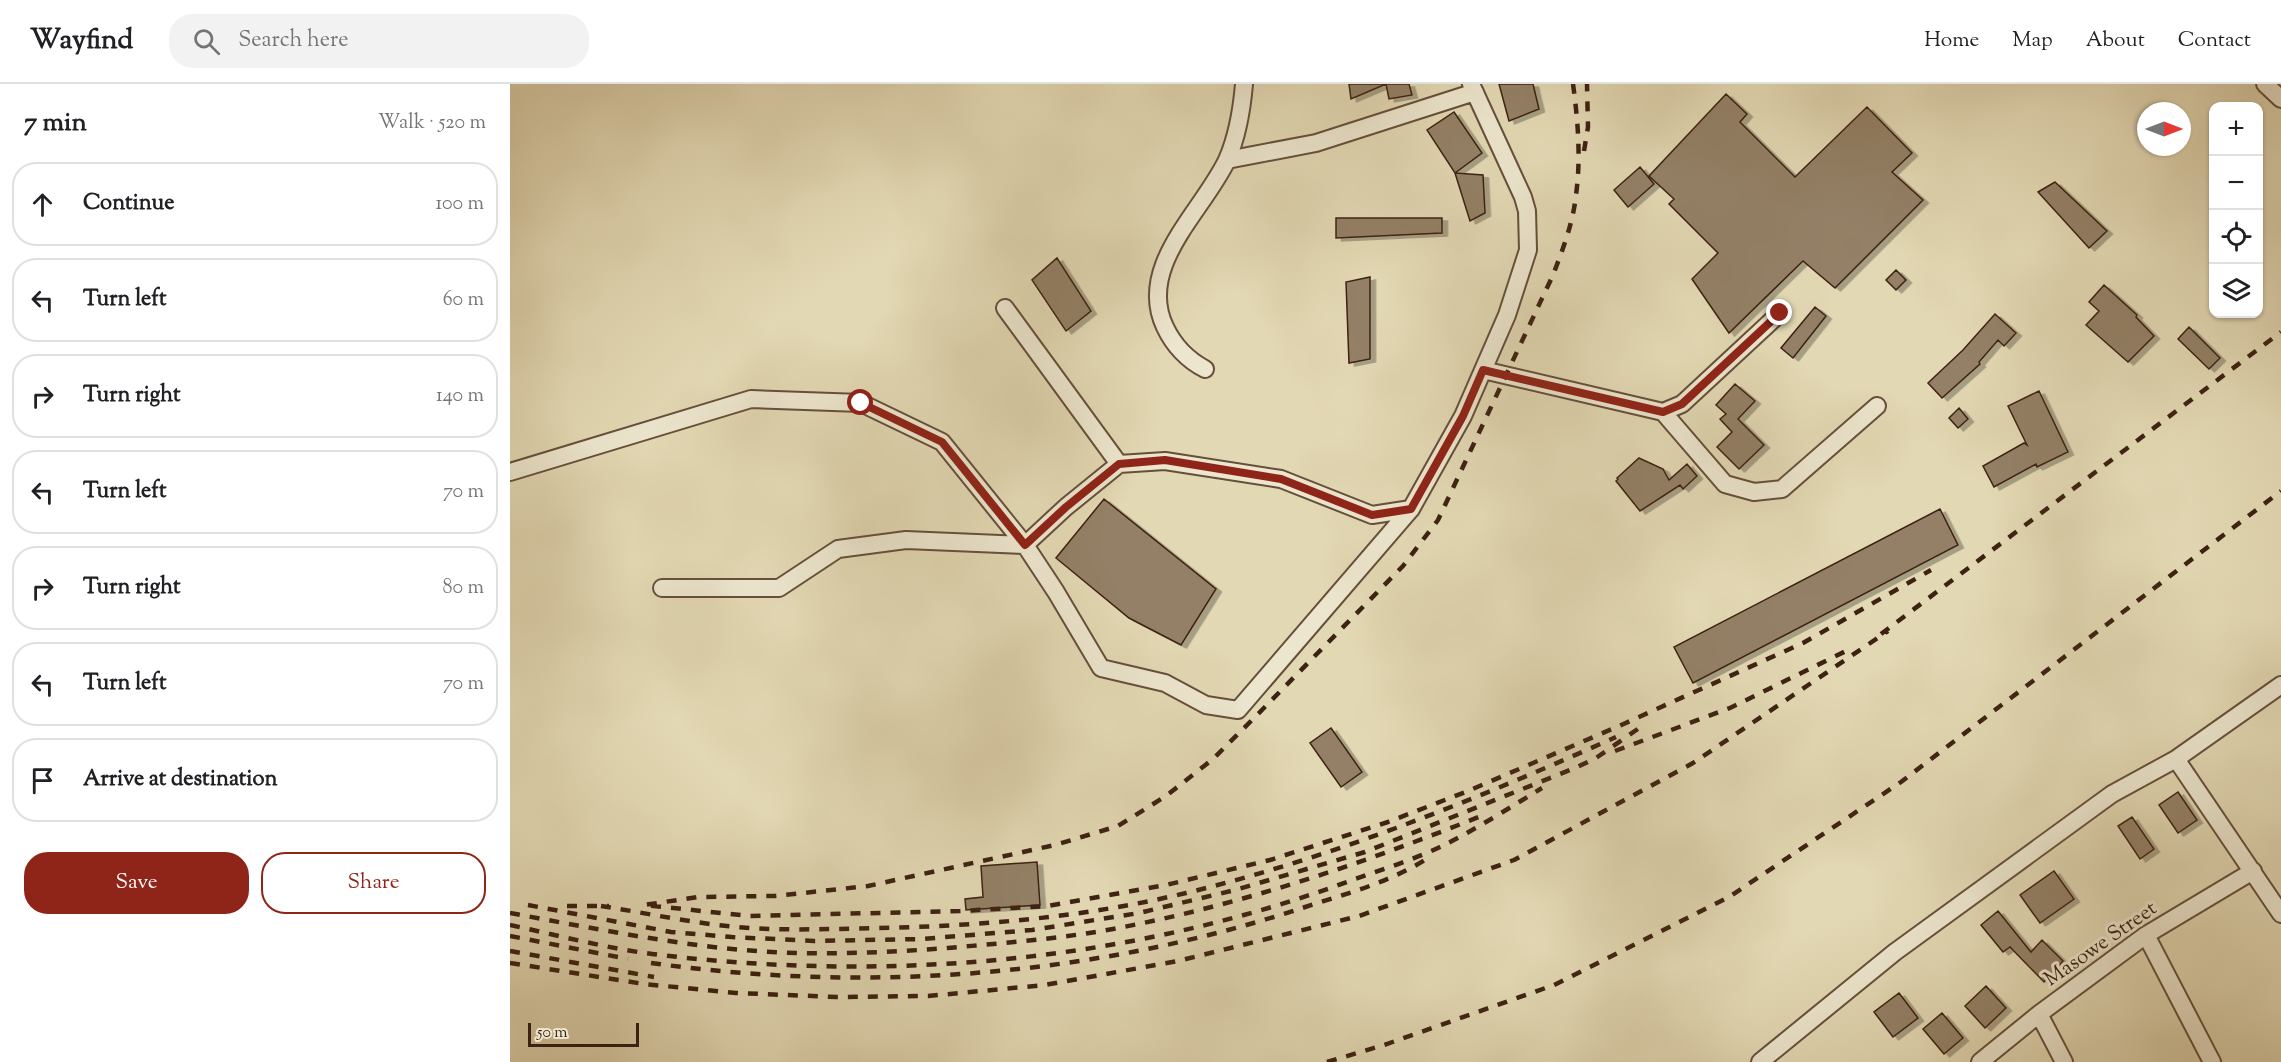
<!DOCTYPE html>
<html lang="en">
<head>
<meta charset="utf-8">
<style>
	:root { --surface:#fff; --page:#f2f2f2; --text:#202124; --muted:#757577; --line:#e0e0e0; --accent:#8f2418 }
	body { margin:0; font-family:"Sorts Mill Goudy",serif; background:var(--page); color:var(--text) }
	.controls { position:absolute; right:18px; top:18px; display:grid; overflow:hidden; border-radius:12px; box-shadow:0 2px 4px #0004 }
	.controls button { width:54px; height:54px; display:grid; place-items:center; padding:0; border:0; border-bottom:2px solid var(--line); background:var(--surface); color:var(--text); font:30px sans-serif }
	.compass { position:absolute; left:1627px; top:18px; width:54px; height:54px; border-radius:50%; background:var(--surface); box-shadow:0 2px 4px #0004; rotate:90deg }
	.scale { position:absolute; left:18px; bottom:15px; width:111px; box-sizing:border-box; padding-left:6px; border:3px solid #3d2112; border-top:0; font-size:16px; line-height:21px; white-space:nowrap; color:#3d2112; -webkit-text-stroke:4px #ece6ce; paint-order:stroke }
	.stop { position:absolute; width:18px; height:18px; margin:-14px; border:4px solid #8f2418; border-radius:50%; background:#fff }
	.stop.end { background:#8f2418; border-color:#fff; box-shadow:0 2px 6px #0008 }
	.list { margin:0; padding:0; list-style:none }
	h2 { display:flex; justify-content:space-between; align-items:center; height:78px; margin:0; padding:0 24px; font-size:26px }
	h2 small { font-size:20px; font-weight:400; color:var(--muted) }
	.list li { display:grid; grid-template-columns:39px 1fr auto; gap:18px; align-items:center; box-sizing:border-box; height:84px; margin:0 12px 12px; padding:0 12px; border:2px solid var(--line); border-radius:24px }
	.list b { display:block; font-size:22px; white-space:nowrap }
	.list em { font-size:20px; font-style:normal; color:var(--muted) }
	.actions { display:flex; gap:12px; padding:18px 24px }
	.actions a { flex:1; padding:14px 0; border:2px solid var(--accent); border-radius:24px; text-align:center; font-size:21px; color:var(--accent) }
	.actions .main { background:var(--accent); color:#fff }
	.icon { flex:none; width:33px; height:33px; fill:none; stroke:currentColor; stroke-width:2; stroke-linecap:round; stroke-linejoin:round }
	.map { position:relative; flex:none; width:1771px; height:978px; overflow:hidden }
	header { display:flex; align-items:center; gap:36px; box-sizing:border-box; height:84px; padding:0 30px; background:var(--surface); border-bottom:2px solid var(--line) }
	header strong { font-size:28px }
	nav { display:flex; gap:33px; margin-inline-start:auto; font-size:21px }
	.search { width:420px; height:54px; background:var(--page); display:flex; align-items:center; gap:15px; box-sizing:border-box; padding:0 21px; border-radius:24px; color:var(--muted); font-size:22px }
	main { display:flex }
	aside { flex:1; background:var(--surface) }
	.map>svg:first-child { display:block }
	.building { fill:#938066; stroke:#3d2112; stroke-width:1.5; filter:url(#shadow) }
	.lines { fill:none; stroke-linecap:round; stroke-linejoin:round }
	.minor-casing { stroke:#664f3a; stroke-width:20 }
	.minor { stroke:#ece6ce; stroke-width:16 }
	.rail { stroke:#3d2112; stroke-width:4.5; stroke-dasharray:10 10; stroke-linecap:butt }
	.route { stroke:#8f2418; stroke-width:8 }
	.labels { text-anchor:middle; stroke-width:6; stroke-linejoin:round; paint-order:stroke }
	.street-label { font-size:21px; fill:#3d2112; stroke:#ece6ce }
</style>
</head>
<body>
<header>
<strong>Wayfind</strong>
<div class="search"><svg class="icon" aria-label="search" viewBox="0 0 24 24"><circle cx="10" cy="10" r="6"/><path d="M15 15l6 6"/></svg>Search here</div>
<nav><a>Home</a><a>Map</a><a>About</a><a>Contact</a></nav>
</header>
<main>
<aside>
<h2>7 min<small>Walk · 520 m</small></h2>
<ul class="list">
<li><svg class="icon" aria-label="ahead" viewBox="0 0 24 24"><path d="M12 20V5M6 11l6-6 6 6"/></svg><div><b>Continue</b></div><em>100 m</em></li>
<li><svg class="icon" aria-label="left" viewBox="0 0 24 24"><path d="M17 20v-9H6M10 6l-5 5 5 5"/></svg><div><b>Turn left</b></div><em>60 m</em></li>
<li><svg class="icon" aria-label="right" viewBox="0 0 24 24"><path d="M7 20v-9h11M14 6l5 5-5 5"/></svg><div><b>Turn right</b></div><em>140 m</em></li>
<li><svg class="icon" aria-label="left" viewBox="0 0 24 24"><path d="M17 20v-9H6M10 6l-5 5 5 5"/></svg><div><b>Turn left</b></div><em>70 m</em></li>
<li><svg class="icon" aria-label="right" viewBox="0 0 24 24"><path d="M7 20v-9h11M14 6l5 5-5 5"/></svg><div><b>Turn right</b></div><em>80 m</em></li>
<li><svg class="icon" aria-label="left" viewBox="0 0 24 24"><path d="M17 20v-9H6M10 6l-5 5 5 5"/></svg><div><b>Turn left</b></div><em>70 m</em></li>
<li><svg class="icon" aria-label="arrive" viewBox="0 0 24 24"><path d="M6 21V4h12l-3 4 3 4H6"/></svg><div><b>Arrive at destination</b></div></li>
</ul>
<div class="actions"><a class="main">Save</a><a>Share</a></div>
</aside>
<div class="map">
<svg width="1771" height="978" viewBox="0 0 1771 978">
	<defs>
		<filter id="shadow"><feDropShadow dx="5.5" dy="3" stdDeviation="0" flood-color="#0004"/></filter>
	</defs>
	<rect width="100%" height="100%" fill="#e2d8b3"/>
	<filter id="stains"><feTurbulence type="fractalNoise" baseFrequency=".00333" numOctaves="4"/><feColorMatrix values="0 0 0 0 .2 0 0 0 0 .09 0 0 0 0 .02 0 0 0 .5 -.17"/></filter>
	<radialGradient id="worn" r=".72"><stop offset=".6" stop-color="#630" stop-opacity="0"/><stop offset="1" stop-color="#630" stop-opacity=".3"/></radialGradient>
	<path class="building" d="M839,0H876L841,15Z
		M876,0H899L902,11L879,15Z
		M989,0H1023L1029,25L999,37Z
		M1216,10L1237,30L1230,38L1285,93L1357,23L1402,69L1382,88L1413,116L1325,204L1293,177L1219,249L1182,195L1208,169L1159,120L1164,115L1139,92Z
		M944,28L972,69L945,89L917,46Z
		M1130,83L1144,100L1118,123L1104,106Z
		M945,89L973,91L975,129L960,137Z
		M1545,98L1597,147L1579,164L1528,108Z
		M826,134H932V149L826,154Z
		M547,174L581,227L556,247L522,196Z
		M1386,186L1396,196L1386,206L1376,196Z
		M860,193V275L839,279L836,198Z
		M1594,201L1627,231L1626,233L1644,252L1618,278L1576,241L1589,227L1579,218Z
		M1305,223L1316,232L1283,274L1271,264Z
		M1485,230L1506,249L1494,262L1488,256L1469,278L1470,280L1432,314L1418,299L1453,266Z
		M1679,243L1710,274L1699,285L1668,255Z
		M1225,300L1245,317L1228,335L1254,361L1229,385L1207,363L1222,348L1210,335L1216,330L1206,321Z
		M1529,307L1558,368L1527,383L1526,380L1484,403L1473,382L1514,359L1517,361L1498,322Z
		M1449,324L1458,335L1448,344L1439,334Z
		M1129,374L1153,385L1159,396L1177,380L1187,392L1173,405L1170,401L1130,427L1106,397L1108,395L1107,394Z
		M594,415L706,505L671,561L619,534L546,474Z
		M1430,425L1448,461L1183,599L1164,563Z
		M821,644L852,688L831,703L800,659Z
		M1668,708L1687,736L1668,749L1649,721Z
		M1622,733L1644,765L1630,775L1608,742Z
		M527,778L530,821L456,826L455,815L473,813L471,782Z
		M1544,787L1564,815L1530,839L1510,811Z
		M1488,827L1521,868L1532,856L1553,877L1534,898L1500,863L1493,868L1471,841Z
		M1476,902L1496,924L1475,944L1455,922Z
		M1389,909L1408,934L1383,953L1364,928Z
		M1432,929L1453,954L1434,970L1413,945Z"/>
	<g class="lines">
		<defs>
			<path id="minor" d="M1755,0L1771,15
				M717,76L806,59L965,8
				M495,224L609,380
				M695,285C676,275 664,262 655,243C626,182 693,127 717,76C727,53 732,24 734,0
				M973,286L1153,328L1172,320L1270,229
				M1153,328L1215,400L1244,408L1272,405L1367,322
				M0,388L241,315L351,319L432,358L515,461L546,508L591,584L655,599L696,621L728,626L901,425
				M152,504H269L328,465L396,456L515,461L556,423L609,380L655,377L771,395L862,431L901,425L953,332L997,231L1018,166L1017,127L1013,113L961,0
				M1666,675L1771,830
				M1636,851L1702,978
				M1529,930L1554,978
				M1250,978L1385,868L1602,710L1666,675L1771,601
				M1470,978L1529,930L1636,851L1743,787"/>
		</defs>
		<use href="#minor" class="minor-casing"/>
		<use href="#minor" class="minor"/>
		<path class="rail" d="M1063,0C1068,36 1071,75 1066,111C1063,139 1053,165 1043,191L928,436L893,482L749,629L703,675L656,712L608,742L545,761L358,802L265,812L188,813L134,821L240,832L450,827L537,822L656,801L760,776L878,738L958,707L1109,642L1293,559L1421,486
			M1074,67L1078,43L1077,0
			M1371,550L1771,248
			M1105,667L1220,624L1336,567
			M18,821L161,848L222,853L304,857L412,855L522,846L629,829L725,806L855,768L1065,684L1086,674L1135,640
			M57,822H99
			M91,822C136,829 182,839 227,843C274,847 321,845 369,844C471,842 576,833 676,809C825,773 967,715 1106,653
			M0,829C77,843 154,859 233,866C301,872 370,869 438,864C493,859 548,855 603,845C731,821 855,779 976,730
			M0,841C47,851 95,864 142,870C379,899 620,879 845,795C873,785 903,776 930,763C965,746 999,724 1032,704
			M0,852L118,875
			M0,867L144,893
			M0,879L134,900L226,909L327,913L418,912L535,901L668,877L849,832L1004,776L1183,679L1378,547
			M141,879C357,909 579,893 786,826C831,811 881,799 921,772
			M817,978L874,961L1044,901L1219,813L1391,698L1771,407"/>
	</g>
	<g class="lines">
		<path class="route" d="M351,319L432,358L515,461L556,423L609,380L655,376L771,395L862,431L901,425L953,332L973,286L1153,328L1172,320L1270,229"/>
	</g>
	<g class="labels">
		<g class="street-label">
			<text transform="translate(1590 859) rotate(-35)" y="7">Masowe Street</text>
		</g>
	</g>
	<rect width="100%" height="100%" filter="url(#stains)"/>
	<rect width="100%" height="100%" fill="url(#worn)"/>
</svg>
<div class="controls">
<button>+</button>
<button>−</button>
<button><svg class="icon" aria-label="locate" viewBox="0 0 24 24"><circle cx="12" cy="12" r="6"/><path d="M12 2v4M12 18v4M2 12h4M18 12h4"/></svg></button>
<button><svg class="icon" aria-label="layers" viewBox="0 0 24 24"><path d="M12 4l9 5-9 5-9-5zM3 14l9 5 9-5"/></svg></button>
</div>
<svg class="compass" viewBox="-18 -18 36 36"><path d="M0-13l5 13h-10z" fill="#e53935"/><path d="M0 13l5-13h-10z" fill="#757577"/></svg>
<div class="scale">50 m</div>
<div class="stop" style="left:351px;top:319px"></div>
<div class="stop end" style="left:1270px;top:229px"></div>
</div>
</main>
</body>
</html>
